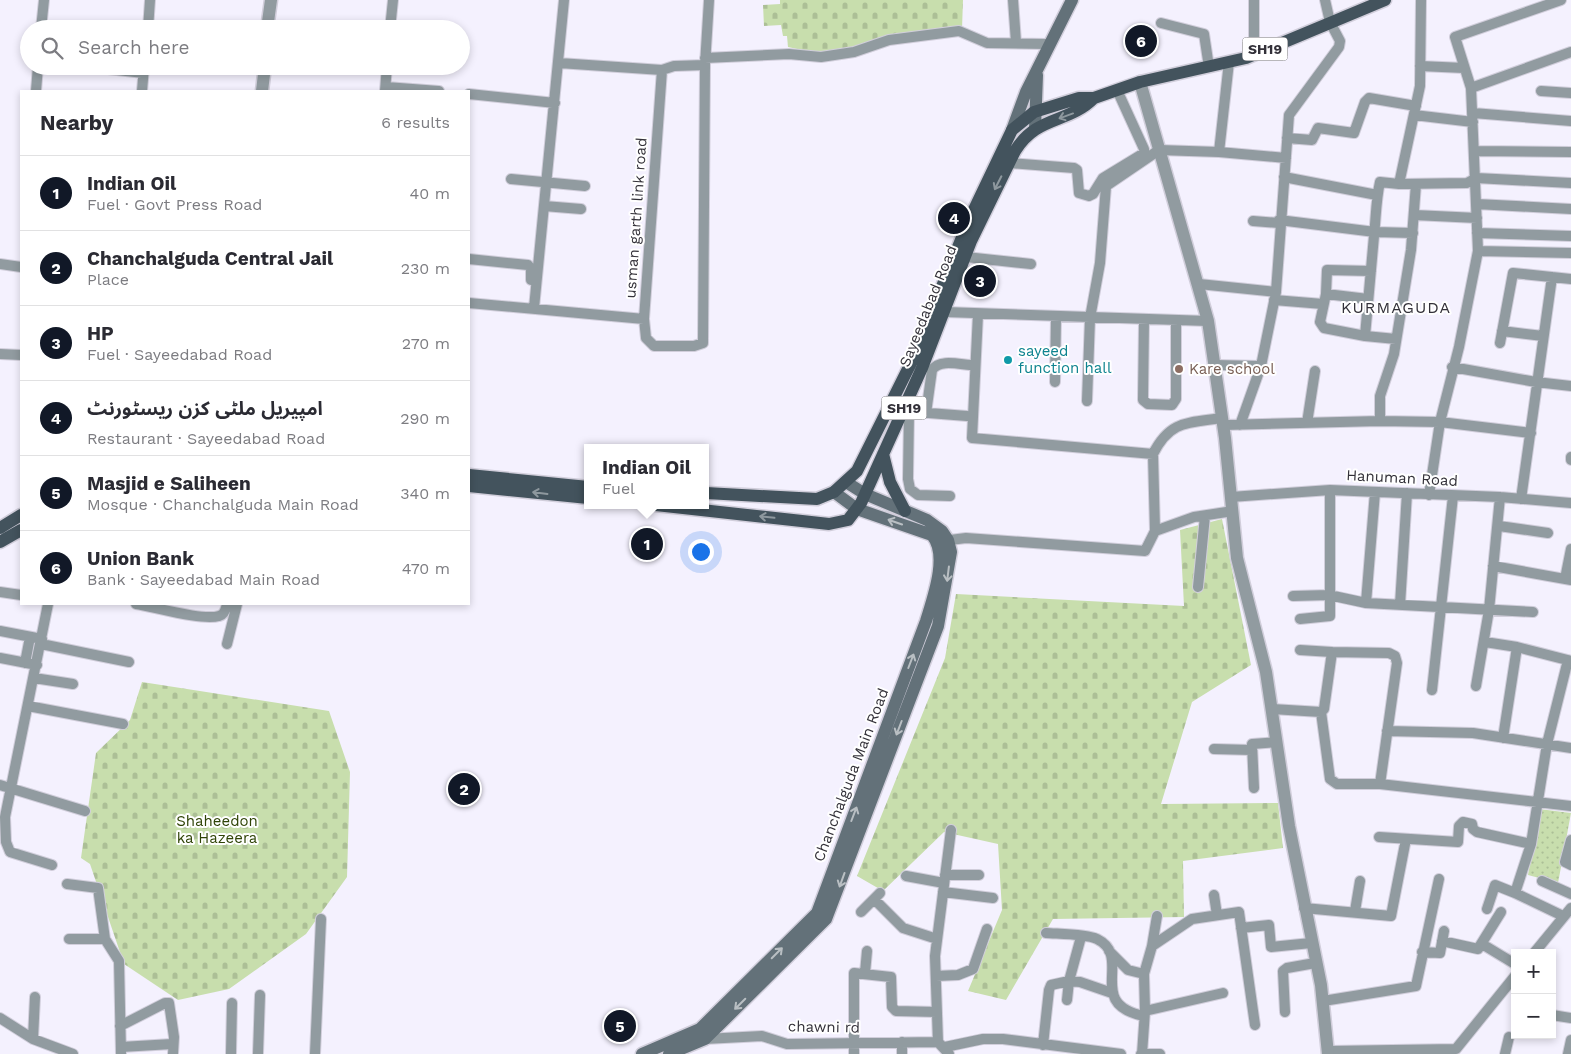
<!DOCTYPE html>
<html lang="en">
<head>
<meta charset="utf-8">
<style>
	:root { --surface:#fff; --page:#f2f2f3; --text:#2b2b33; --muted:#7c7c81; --line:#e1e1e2; --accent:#111827 }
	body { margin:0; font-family:"Work Sans","Noto Sans Arabic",sans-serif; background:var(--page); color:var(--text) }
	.controls { position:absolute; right:15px; bottom:15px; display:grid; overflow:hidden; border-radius:0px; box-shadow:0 2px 8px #0003 }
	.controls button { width:45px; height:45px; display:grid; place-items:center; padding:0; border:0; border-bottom:1px solid var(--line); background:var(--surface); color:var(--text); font:25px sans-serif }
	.you { position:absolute; left:700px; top:551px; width:18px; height:18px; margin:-12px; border:4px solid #fff; border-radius:50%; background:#1a73e8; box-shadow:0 0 0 8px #1a73e833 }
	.badge { display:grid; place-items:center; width:32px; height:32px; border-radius:50%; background:var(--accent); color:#fff; font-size:16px; font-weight:700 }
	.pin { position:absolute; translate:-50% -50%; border:2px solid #fff; box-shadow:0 1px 5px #0006 }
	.popup { position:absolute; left:584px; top:444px; width:125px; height:65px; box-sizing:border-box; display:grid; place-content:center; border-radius:0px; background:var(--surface); filter:drop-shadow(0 1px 4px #0005); font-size:16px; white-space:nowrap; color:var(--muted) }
	.popup b { font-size:19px; color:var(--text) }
	.popup::after { content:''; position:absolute; left:50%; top:100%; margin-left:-10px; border:10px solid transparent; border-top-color:var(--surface) }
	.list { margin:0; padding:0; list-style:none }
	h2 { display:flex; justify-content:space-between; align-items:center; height:65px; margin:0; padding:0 20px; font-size:21px }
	h2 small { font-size:16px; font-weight:400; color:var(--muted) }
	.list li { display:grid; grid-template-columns:32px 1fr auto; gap:15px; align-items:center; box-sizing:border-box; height:75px; padding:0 20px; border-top:1px solid var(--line) }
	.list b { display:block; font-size:19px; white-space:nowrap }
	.list p { margin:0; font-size:16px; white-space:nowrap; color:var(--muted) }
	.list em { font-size:16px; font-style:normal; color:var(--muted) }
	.icon { flex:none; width:28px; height:28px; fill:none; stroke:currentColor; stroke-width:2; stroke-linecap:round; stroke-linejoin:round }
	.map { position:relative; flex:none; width:1571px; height:1054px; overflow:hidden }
	.search { position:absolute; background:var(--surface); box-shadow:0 2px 8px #0003; left:20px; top:20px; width:450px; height:55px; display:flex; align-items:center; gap:12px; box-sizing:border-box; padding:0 18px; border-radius:28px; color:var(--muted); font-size:19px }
	.panel { position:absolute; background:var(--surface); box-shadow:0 2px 8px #0003; left:20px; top:90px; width:450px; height:515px; border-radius:0px }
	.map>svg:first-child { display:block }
	.cemetery { fill:url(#cemetery-stones) }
	.park { fill:url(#park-dots) }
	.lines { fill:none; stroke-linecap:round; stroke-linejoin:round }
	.minor-casing { stroke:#d1cedb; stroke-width:12 }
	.tertiary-casing { stroke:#d1cedb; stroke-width:15 }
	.secondary-casing { stroke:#d1cedb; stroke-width:15 }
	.primary-casing { stroke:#d1cedb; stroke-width:15 }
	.minor { stroke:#919ba0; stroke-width:10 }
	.tertiary { stroke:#919ba0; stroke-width:12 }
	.secondary { stroke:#637179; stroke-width:12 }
	.primary { stroke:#43535d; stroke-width:12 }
	.oneway { stroke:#8e989e }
	.oneway2 { stroke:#b9bfc3 }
	.culture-dot { fill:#0f9aa8; stroke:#fff; stroke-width:2 }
	.education-dot { fill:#8d6e63; stroke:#fff; stroke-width:2 }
	.labels { text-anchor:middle; stroke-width:4; stroke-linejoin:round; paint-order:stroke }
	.shield { fill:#fff; stroke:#706f74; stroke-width:1 }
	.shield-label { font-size:14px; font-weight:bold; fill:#333139 }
	.street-label { font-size:15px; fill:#333139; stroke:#fff }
	.culture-label { font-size:15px; fill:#0d838f; stroke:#fff; text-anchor:start }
	.education-label { font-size:15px; fill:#785e54; stroke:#fff; text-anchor:start }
	.park-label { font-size:15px; fill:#2f4306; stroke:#fff }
	.neighbourhood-label { font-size:16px; letter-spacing:1px; fill:#333139; stroke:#fff }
</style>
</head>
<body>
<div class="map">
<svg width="1571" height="1054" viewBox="0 0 1571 1054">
	<defs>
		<pattern id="cemetery-stones" width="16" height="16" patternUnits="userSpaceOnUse" patternTransform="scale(1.25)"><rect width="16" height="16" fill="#c8dead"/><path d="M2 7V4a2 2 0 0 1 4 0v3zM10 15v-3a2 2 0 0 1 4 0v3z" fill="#acbf96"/></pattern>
		<pattern id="park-dots" width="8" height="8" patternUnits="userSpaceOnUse" patternTransform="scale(1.25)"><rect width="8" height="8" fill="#c8dead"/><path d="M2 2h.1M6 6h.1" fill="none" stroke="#acbf96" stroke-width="1.8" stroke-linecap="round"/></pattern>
	</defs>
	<rect width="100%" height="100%" fill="#f4f1fe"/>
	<path class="cemetery" d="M780,0H963L962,29L865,45L825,55L788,47L787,36H783L781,25L764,26L763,5L780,4Z
		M1222,519L1251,665L1192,702L1161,804L1278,803L1283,848L1183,861L1184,917L1053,919L1006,1000L968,991L1002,910L998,844L944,832L883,891L857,876L945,658L956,594L1184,606L1180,530Z
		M142,682L329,711L350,772L347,877L306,934L229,989L178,1000L124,964L90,864L81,858L96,753L130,720Z"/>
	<path class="park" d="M1539,809L1571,813L1558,883L1528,875Z"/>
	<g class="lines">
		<defs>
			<path id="minor" d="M1013,0L1016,42
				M1254,0V54
				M1161,23L1204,34L1209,67
				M41,29L44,0
				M148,29L150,0
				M390,29L393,0
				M705,58L789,54L821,57L854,52L889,40L959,31L987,43L1048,44
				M559,63L662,70L674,66L705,65
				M81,66L144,73
				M1420,66L1464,68
				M386,87L439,91
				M1471,88L1571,52
				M36,91L38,66
				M142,91L144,67
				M385,91L387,66
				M1541,91L1571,93
				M469,94L555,103
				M1473,113L1571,121
				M1414,115L1473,122
				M1287,138L1312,140L1318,128L1354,133L1365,102L1369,98L1416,106
				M1475,151L1571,152
				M1219,152L1229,62
				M1009,163L1074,168L1077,170L1079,193L1089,196L1093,194L1103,178L1144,153V149L1117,90
				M1284,177L1377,195
				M511,179L585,186
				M1399,184L1420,86L1421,0
				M1476,204L1571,209
				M544,206L581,209
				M1414,215L1477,218
				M1279,220L1375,232L1413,233
				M1253,221L1279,223
				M1477,233L1571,236
				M1478,251L1571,253
				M966,257L1031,264
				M469,259L528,265L531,269V280
				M0,264L21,267
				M1371,271L1327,270L1326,294L1320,322L1324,328L1365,336C1368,303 1371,269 1374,236C1376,217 1376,199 1380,182L1399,184L1467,183L1476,178L1571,183
				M1199,284L1276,292
				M1326,294L1368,299
				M1274,300L1323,304
				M469,303L644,319L662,70
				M534,308L564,0
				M945,312L1208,321
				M978,314L972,438L1153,454C1170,420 1188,423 1222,418
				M644,319L646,338L654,346H694L703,343L705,65L709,0
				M1144,320L1143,400L1148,404L1172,405L1176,399V320
				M1502,331L1543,336
				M1365,336L1396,339
				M1500,343L1513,273L1571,279
				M0,354L21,355
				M1215,365L1261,366
				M1452,367L1536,382L1571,386
				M1055,382L1056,317
				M1087,401L1090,318L1100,263L1106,186L1159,150L1219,152L1286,158
				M903,411L967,416
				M909,412L908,479L910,489L918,495L950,496
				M926,413L932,370C939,359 958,364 970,365
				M1380,421V396L1394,354L1411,250L1416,184
				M1307,423L1315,371
				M1223,425L1380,421L1440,422L1531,433
				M1240,425L1261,366L1276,292L1289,115L1339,47L1340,41L1330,22L1325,0
				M1153,454L1155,531
				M1571,460V457
				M1429,495L1440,422L1459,347L1478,251L1471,88L1455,37L1561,0
				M1231,497L1330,490L1500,497L1571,503
				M1521,499L1552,277
				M1499,526L1548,533
				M942,541L966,538L1145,551L1155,531L1194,517L1233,511
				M1493,566L1571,580
				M1565,579L1571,549
				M1198,587L1205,516
				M0,592L21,595
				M1293,596L1329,595L1366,603L1533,612
				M1366,603L1375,492
				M48,604L5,817L6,842L10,852L52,865
				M136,604C155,607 202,621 219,616C224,615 226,609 227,604
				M1400,605L1407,493
				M1300,619L1330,616V490
				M0,631L42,639
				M1485,642L1517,647L1571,661
				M41,644L129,662
				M227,644L237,604
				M1300,650L1332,652
				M0,658L37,665
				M25,663L30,637
				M34,678L73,684
				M1476,686L1489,610L1500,497
				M1432,690L1453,496
				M28,706L123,724
				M1272,709L1321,712L1324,709L1332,652L1389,653L1395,656L1397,663L1380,784
				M1321,712L1330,779L1337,784H1380L1571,806
				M1387,731L1473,733L1571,748
				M1503,738L1517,647
				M1214,749L1252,750
				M0,785L85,811
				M1254,788L1252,744L1277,742
				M1379,837L1458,842L1459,826L1463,822L1472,824L1473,829L1477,832L1531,844
				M1571,840L1565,862L1571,865
				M945,875H979
				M906,876L944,883
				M1542,881L1571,894
				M67,884L98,888L105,939L119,961L121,1054
				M943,892L993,898
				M1214,895L1217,915
				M874,899L903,928L937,939
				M1304,908L1391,916L1406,839
				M1487,909L1495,885L1515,893
				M1355,911L1360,881
				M861,912L880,893
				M1563,916L1515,893L1531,844L1547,744L1568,660
				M1241,928L1269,925L1271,947L1311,943
				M1046,933C1059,934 1086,934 1097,939C1134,957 1084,1004 1144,1016
				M69,939H105
				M1442,941L1478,949L1501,912
				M1482,944L1515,964
				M1152,946L1192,919L1239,912L1255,1025
				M1109,951L1128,970L1144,974
				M1422,952L1440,953L1444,931
				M1534,953L1571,908
				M865,973L867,951
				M936,976L958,975L973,969L987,929
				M1067,1000L1069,981L1080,982L1112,993
				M1323,1001L1416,986L1439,879
				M1145,1011L1223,993
				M1285,1012L1283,971L1287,968L1315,963
				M1552,1015L1571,1018
				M0,1018L33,1039L73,1054
				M120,1026L165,1003H169L174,1037L173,1054
				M704,1037L705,1039L762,1036L787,1044L938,1042L949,1054
				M33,1039L35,997
				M902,1042V1054
				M938,1042L935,956L951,830
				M1043,1045L1049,990L1051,985L1069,981L1081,937
				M121,1047L172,1044
				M945,1047L983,1039H1003L1121,1054
				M1328,1051L1456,1049L1515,976
				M231,1054L232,1003
				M258,1054L260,995
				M315,1054L321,919
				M854,1054V973L891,977L892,1007L896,1011L937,1012
				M1141,1054H1160
				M1142,1054L1145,1011L1144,974L1152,946L1157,916
				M1505,1054L1509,1037
				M1568,1054L1571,1040"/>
			<path id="tertiary" d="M267,29L271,0
				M1140,82L1208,321L1225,438L1237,558L1266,672L1289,826L1321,985L1328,1054
				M262,91L265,66"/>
			<path id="secondary" d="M1035,129L1037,75
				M1012,130L1026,92L1072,0
				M642,1054L700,1029L817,913L926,621C933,598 949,555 932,535L857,509L834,492
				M669,1054L705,1039L826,919L938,626L951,552L948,540L942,531L927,520L865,494L846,482"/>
			<path id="primary" d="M883,454L890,482L905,511
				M469,475L588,487
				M469,486L588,498
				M706,493L817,499L834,492L857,471L911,363L969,220L1012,130L1034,112L1079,98H1094L1140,82L1246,58L1385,0
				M656,505L829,524L848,520L861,503L922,368L971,241L1015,151C1037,115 1068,124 1094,98
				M0,528L21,515
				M0,542L21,530"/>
		</defs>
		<use href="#minor" class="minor-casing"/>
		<use href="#tertiary" class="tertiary-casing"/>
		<use href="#secondary" class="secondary-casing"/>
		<use href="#primary" class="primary-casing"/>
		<use href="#minor" class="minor"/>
		<use href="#tertiary" class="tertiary"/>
		<use href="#secondary" class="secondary"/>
		<use href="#primary" class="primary"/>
	</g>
	<defs><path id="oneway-shaft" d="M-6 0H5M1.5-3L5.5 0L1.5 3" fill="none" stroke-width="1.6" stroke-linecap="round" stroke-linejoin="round" transform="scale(1.25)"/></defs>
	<g class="oneway">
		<use href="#oneway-shaft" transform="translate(1066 116) rotate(160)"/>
		<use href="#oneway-shaft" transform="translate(998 183) rotate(117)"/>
		<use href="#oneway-shaft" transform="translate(540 493) rotate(-173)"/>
		<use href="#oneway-shaft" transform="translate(767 517) rotate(-174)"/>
	</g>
	<g class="oneway2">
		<use href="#oneway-shaft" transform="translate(895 522) rotate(-161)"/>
		<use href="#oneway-shaft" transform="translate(948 574) rotate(97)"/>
		<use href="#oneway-shaft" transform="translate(911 661) rotate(-69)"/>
		<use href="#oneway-shaft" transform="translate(899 728) rotate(111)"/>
		<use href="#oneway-shaft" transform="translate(854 814) rotate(-69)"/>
		<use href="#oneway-shaft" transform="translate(842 880) rotate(110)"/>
		<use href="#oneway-shaft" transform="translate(777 953) rotate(-45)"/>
		<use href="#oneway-shaft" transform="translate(740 1004) rotate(135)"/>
	</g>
	<circle class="culture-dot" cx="1008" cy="360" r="5"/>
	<circle class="education-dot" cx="1179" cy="369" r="5"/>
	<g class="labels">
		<g class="shield">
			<rect x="1242.5" y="37.5" width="45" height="23" rx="4"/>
			<rect x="881.5" y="396.5" width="45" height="23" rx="4"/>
		</g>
		<g class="shield-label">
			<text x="1265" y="54">SH19</text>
			<text x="904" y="413">SH19</text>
		</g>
		<g class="street-label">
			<text transform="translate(636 218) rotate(-86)" y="5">usman garth link road</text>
			<text transform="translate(928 306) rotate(-68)" y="5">Sayeedabad Road</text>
			<text transform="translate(1402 478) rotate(3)" y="5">Hanuman Road</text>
			<text transform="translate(851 775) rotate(-69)" y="5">Chanchalguda Main Road</text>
			<text transform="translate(824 1027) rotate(1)" y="5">chawni rd</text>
		</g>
		<g class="culture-label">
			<text x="1018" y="356">sayeed<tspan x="1018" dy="17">function hall</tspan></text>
		</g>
		<g class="education-label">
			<text x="1189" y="374">Kare school</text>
		</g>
		<g class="park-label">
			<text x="217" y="826">Shaheedon<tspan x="217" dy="17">ka Hazeera</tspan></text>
		</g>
		<g class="neighbourhood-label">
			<text x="1396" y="313">KURMAGUDA</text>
		</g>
	</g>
</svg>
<div class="controls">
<button>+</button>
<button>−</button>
</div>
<div class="you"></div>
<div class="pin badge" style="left:647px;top:544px">1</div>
<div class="popup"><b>Indian Oil</b>Fuel</div>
<div class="pin badge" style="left:464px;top:789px">2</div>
<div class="pin badge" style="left:980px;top:281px">3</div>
<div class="pin badge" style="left:954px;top:218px">4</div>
<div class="pin badge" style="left:620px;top:1026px">5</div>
<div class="pin badge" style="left:1141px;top:41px">6</div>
<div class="search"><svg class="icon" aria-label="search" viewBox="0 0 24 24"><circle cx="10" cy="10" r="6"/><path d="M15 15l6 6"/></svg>Search here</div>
<section class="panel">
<h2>Nearby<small>6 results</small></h2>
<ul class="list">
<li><span class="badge">1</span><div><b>Indian Oil</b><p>Fuel · Govt Press Road</p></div><em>40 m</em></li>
<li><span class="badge">2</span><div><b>Chanchalguda Central Jail</b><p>Place</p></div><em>230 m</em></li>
<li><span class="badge">3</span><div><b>HP</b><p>Fuel · Sayeedabad Road</p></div><em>270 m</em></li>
<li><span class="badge">4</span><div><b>امپیریل ملٹی کزن ریسٹورنٹ</b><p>Restaurant · Sayeedabad Road</p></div><em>290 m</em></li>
<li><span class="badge">5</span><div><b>Masjid e Saliheen</b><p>Mosque · Chanchalguda Main Road</p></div><em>340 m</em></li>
<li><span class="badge">6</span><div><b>Union Bank</b><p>Bank · Sayeedabad Main Road</p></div><em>470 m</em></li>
</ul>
</section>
</div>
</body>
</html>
